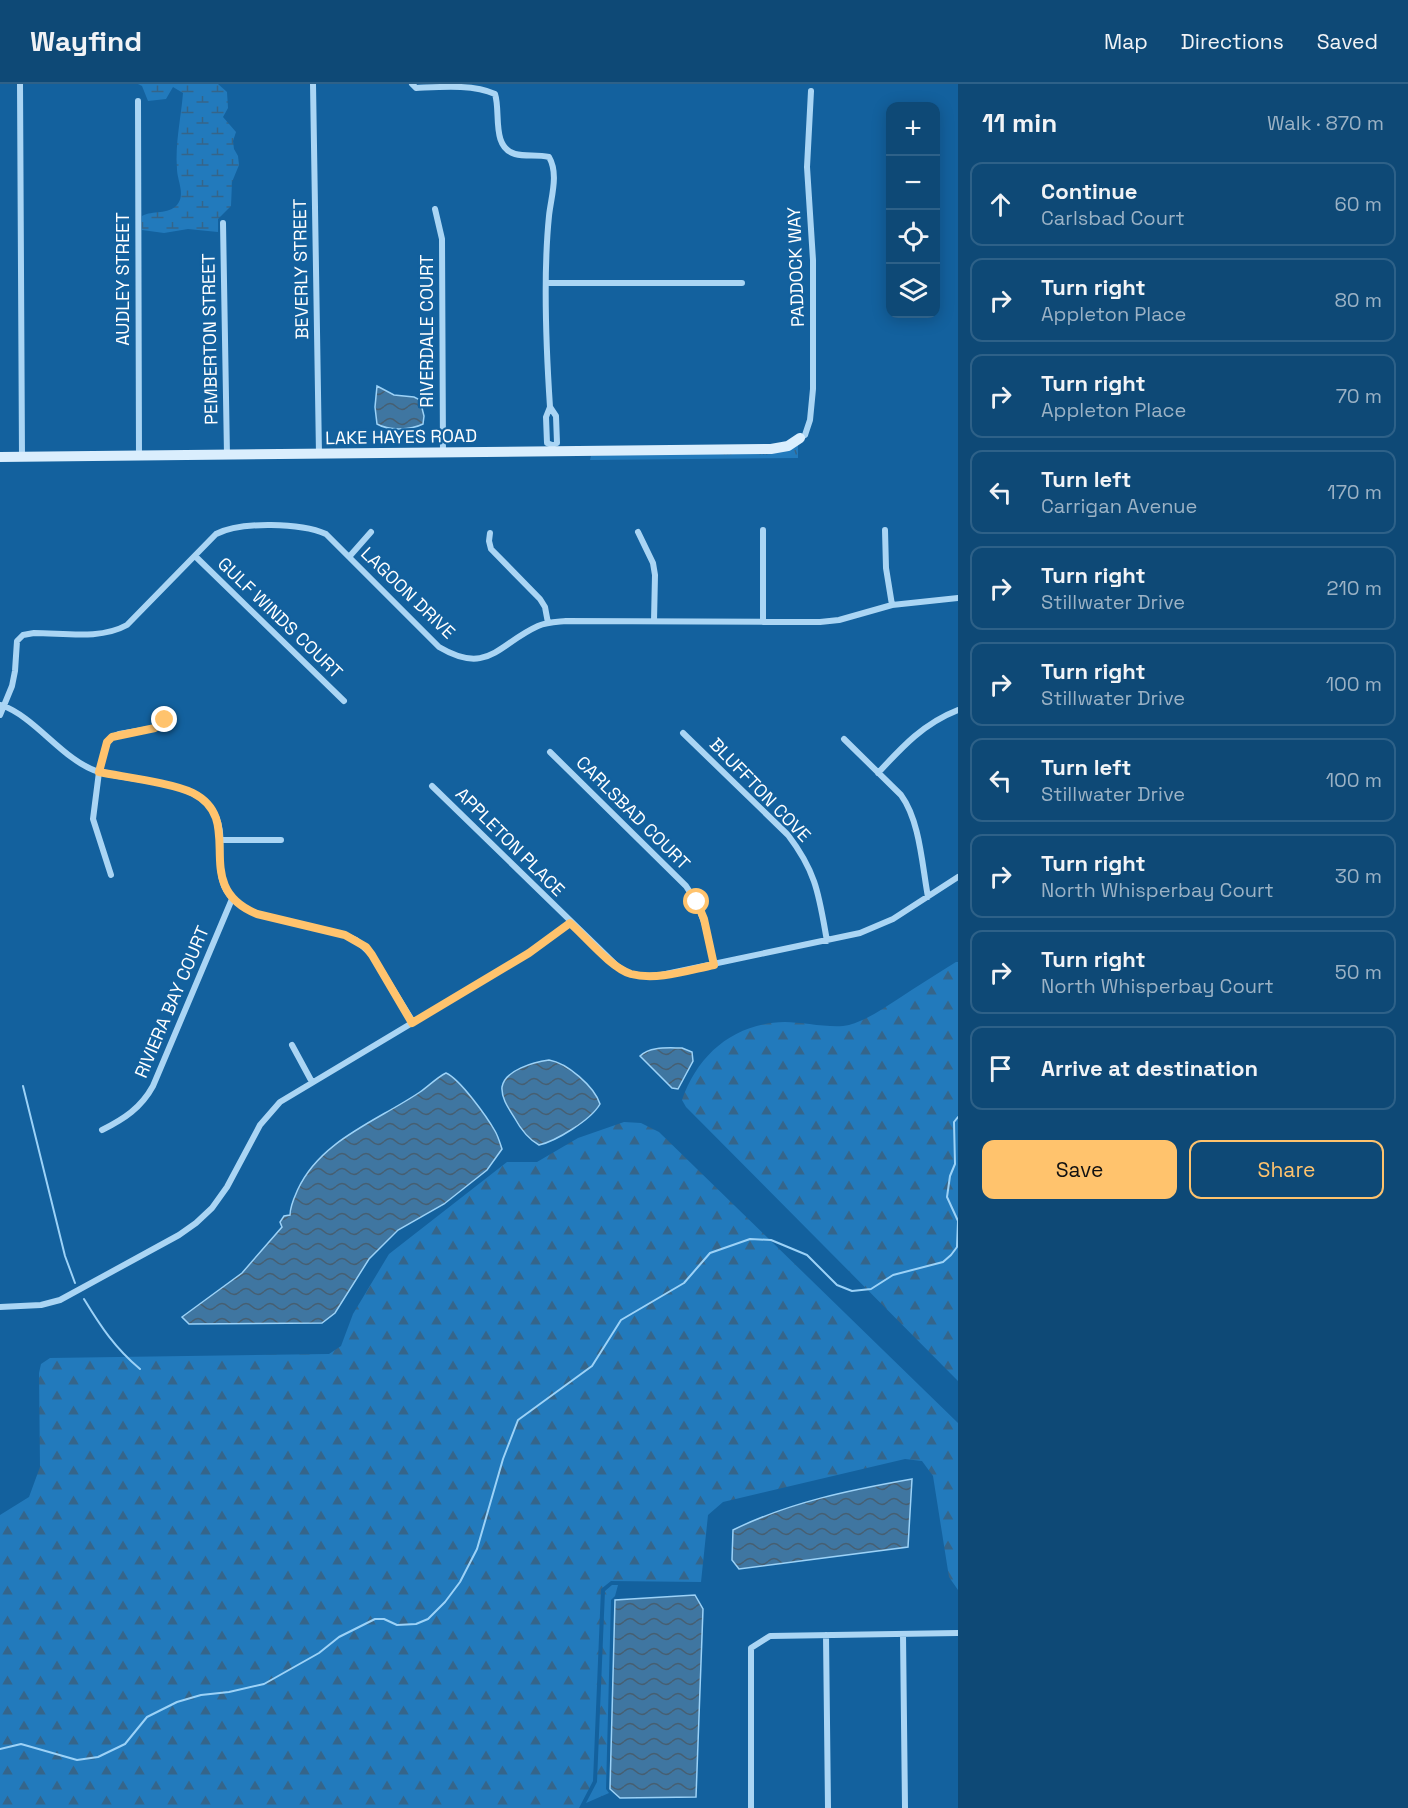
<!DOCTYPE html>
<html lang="en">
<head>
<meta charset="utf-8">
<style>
	:root { --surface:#0e4976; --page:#1c537e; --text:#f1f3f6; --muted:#9bb2c5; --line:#2e6188; --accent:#ffc36d }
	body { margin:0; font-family:"Space Grotesk",sans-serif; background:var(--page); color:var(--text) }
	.controls { position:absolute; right:18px; top:18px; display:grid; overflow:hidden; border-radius:12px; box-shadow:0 3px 15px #0003 }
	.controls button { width:54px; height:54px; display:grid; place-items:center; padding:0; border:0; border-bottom:2px solid var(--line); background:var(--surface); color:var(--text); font:30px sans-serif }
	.stop { position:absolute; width:18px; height:18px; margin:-14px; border:4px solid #ffc36d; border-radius:50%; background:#fff }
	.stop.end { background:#ffc36d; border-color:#fff; box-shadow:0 2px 6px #0008 }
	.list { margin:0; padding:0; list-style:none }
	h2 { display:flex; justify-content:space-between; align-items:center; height:78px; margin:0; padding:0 24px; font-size:26px }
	h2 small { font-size:20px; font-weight:400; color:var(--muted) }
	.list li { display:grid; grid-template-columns:39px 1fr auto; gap:18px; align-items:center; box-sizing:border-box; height:84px; margin:0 12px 12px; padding:0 12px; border:2px solid var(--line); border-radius:12px }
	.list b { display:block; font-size:22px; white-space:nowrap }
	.list p { margin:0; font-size:20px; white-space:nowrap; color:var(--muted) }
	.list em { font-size:20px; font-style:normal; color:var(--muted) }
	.actions { display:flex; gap:12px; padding:18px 24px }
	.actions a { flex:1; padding:14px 0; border:2px solid var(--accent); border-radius:12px; text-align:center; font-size:21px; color:var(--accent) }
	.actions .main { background:var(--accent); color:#111 }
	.icon { flex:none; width:33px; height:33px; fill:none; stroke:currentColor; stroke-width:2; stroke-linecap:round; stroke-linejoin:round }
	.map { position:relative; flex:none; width:958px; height:1724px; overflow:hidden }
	header { display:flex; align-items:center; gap:36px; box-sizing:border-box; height:84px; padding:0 30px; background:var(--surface); border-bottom:2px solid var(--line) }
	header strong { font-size:28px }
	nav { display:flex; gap:33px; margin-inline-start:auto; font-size:21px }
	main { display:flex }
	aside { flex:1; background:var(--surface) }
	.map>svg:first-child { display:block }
	.grass { fill:url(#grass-tufts) }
	.forest { fill:url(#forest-firs) }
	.wetland { fill:url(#wetland-marsh) }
	.water { fill:url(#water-waves); stroke:#9cd2f7; stroke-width:1.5 }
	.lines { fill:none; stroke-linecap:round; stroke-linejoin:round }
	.stream { stroke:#9cd2f7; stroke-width:2 }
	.street { stroke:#aad5f4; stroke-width:6 }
	.secondary { stroke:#daeefd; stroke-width:10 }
	.route { stroke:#ffc36d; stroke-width:8 }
	.labels { text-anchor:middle; stroke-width:4.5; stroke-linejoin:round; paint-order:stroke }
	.street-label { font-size:18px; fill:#fff; stroke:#13619e }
</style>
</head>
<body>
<header>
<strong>Wayfind</strong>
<nav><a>Map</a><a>Directions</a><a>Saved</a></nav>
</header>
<main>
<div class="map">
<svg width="958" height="1724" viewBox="0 0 958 1724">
	<defs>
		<pattern id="grass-tufts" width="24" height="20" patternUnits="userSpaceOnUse" patternTransform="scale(1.5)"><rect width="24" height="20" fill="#227abc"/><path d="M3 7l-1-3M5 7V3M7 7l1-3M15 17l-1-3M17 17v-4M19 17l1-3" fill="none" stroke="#35658a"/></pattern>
		<pattern id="forest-firs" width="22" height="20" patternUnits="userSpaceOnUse" patternTransform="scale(1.5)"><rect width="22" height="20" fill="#227abc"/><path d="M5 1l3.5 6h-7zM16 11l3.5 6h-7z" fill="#35658a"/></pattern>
		<pattern id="wetland-marsh" width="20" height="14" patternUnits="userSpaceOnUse" patternTransform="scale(1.5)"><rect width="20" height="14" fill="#227abc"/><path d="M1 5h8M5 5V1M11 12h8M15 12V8" fill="none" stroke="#35658a"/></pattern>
		<pattern id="water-waves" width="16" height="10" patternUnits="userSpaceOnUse" patternTransform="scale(1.5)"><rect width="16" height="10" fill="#3f76a1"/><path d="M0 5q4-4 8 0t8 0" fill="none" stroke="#465f72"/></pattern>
	</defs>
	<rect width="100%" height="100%" fill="#13619e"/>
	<path class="grass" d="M798,360V374L590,376L591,372Z"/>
	<path class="forest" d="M956,878H958V1297L686,1023L682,1016C698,970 734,939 785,938C802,938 833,945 849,941C867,936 882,925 898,915C917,902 937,890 956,878Z
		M624,1038L641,1039L659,1048L958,1339V1506L949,1493L933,1392L922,1377L905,1375L723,1418L708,1431L701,1498L611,1497L601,1505L593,1697L579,1724H0V1431L29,1413L40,1383L39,1289L41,1280L50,1274L329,1270L341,1262L353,1230L389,1170L507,1078H537L578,1054Z
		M612,1501H618L615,1512L611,1516L606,1705L609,1709L586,1719L597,1698L605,1507Z"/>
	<path class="wetland" d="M138,0H218L227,8L228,24L223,33L236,48L233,57L234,65L238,72L239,81L232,98L231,122L218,135V148L188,145L164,149L142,146V132C153,126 168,131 177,121C186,111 177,96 177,85C175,59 181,34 183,9L173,3L166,15L148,17L142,2Z"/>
	<path class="water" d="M377,302L394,311L414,313L420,316L424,332L423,340C411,346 389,347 377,340L375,323Z
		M682,964L692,968L693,977L678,1005L672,1004L640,972C650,962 668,964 682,964Z
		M549,976C567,979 594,1002 600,1020C591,1036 556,1057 539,1061C528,1055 520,1044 514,1033C509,1025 501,1014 502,1003C505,986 534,978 549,976Z
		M446,989C460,995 487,1033 495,1047C498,1052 500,1059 502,1065L487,1086L444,1120L398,1146L369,1175L335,1229L322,1239L189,1240L182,1233L242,1189L282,1143L280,1138L284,1132L290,1131C290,1122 294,1114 298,1105C321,1056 377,1037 420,1008C429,1002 436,994 446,989Z
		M912,1395L908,1463L739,1485L732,1476L733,1446C790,1418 850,1406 912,1395Z
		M695,1511L703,1525L696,1713L620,1714L610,1705L615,1516Z"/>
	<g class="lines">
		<path class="stream" d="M23,1002L65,1172L75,1199
			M84,1215C101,1243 115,1264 140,1285
			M0,1665L21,1660L77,1676L98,1673L125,1660L147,1633L177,1618L201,1611L229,1608L264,1600L319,1569L339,1553L375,1535H384L397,1541L416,1540L428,1535L445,1518L460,1498L477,1465L503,1375L518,1336L592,1282L621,1236L684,1199L710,1169L750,1155L771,1156L807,1171L837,1201L852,1207L871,1205L893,1191L943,1178L951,1171L957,1163L958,1137L947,1113L950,1092L955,1080L954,1038L958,1033"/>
		<path class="street" d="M20,0L22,373
			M313,0L319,370
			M412,0L416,4C440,3 473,0 495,10C501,28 491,63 515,70C526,73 537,70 549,73C559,90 551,113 549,132C543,191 546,263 550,323L546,333L547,359L552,361V368
			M138,17L139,372
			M435,125L442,155L443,369
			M223,139L227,371
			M547,199H742
			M550,323L556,332L557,359L552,361
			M800,354L805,351L810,336L813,305V176L807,83L811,7
			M885,446L886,484L892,521
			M638,448L653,479L655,491L654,537
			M490,449L489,457L491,465L540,515L545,523L548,539
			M195,472L344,617
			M349,473L371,448
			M763,538V446
			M1,621C36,633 63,677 99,688C132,698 190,695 211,724C237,759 194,804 257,830L345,851L356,856L372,871L413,938
			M0,631L12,602L15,587L17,557L23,551L34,549C64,549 100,556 127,541L216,450C241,437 301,439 326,450L439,563C488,592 498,560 538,542C547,538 557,538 566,537L820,538L839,536L892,521L958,514
			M683,649L788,751C817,789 819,812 827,857
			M844,655L901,711C920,737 922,781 928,813
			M550,668L686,802C704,828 708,850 714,881
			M878,689C902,663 924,639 958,626
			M432,702L617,882L630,890L646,892L661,891L860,849L893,835L958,793
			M219,756H281
			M111,791L93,735L99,688L107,659L112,653L119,650L155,644L165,636
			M292,961L312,998
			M102,1046C124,1035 141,1024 153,1002L232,815
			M0,1223L41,1221L60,1216L179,1151L196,1139L212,1124L227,1103L260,1041L280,1018L529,869L570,839
			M826,1551L828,1724
			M903,1551L905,1724
			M751,1724V1564L770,1552L958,1549"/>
		<path class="secondary" d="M0,373L771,365L788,362L800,354"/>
	</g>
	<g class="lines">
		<path class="route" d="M165,636L155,644L112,653L107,658L99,688C124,693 173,699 193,709C248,737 188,802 257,830L345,851L366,863L372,871L412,939L529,869L570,839C586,853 611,884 631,890C657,897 689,886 714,881L704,835L697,818"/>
	</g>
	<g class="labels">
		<g class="street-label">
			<text transform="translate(796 183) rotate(-92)" y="6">PADDOCK WAY</text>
			<text transform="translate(301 185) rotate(-91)" y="6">BEVERLY STREET</text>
			<text transform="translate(123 195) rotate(-90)" y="6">AUDLEY STREET</text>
			<text transform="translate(427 247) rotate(-90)" y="6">RIVERDALE COURT</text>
			<text transform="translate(210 255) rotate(-91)" y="6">PEMBERTON STREET</text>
			<text transform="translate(401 353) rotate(-1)" y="6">LAKE HAYES ROAD</text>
			<text transform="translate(408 509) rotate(44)" y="6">LAGOON DRIVE</text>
			<text transform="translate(280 534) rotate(44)" y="6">GULF WINDS COURT</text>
			<text transform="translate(760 706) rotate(46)" y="6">BLUFFTON COVE</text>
			<text transform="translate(633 729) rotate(45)" y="6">CARLSBAD COURT</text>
			<text transform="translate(510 758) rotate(45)" y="6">APPLETON PLACE</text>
			<text transform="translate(172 918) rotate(-67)" y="6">RIVIERA BAY COURT</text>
		</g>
	</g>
</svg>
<div class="controls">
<button>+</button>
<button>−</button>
<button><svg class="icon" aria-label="locate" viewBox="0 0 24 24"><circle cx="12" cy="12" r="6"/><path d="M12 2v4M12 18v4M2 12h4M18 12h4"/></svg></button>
<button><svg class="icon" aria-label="layers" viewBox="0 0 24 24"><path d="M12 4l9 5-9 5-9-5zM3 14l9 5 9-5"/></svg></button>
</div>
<div class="stop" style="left:697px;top:818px"></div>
<div class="stop end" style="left:165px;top:636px"></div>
</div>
<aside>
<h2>11 min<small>Walk · 870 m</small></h2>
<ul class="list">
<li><svg class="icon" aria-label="ahead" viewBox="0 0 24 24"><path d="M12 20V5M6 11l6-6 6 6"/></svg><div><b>Continue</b><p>Carlsbad Court</p></div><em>60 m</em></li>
<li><svg class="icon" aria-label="right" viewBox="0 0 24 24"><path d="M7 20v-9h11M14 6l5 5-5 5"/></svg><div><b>Turn right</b><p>Appleton Place</p></div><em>80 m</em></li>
<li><svg class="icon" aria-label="right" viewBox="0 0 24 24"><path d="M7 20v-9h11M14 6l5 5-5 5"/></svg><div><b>Turn right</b><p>Appleton Place</p></div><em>70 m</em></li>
<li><svg class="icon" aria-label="left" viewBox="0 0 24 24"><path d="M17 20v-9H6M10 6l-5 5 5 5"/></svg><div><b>Turn left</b><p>Carrigan Avenue</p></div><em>170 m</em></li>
<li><svg class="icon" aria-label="right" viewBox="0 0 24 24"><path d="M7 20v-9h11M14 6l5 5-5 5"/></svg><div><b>Turn right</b><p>Stillwater Drive</p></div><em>210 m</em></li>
<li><svg class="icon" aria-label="right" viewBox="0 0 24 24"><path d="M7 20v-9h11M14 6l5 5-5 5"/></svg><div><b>Turn right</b><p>Stillwater Drive</p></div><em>100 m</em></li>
<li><svg class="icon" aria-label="left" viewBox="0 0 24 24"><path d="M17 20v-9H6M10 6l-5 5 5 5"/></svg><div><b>Turn left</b><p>Stillwater Drive</p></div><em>100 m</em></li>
<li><svg class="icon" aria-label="right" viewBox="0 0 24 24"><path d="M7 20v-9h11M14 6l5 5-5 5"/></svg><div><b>Turn right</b><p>North Whisperbay Court</p></div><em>30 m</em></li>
<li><svg class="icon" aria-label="right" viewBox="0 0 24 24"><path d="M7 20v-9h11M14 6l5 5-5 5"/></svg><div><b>Turn right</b><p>North Whisperbay Court</p></div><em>50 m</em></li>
<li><svg class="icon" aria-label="arrive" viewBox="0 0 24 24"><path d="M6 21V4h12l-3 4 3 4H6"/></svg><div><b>Arrive at destination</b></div></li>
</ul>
<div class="actions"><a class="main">Save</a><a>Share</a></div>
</aside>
</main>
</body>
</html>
